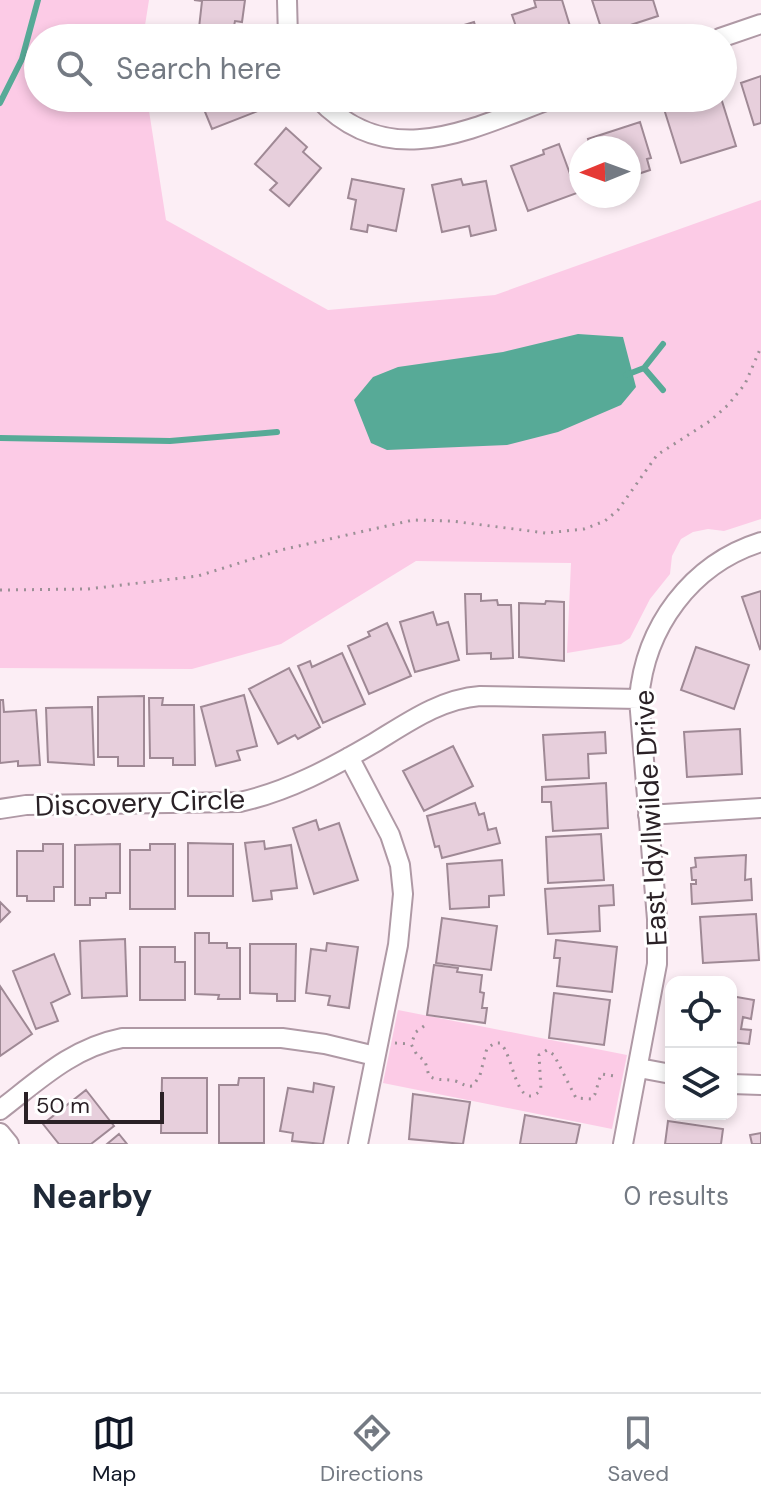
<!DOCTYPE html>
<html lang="en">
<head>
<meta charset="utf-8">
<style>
	:root { --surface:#fff; --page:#f6f6f7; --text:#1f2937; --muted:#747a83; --line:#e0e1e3; --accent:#111827 }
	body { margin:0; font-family:"DM Sans",sans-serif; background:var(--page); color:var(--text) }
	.controls { position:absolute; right:24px; bottom:24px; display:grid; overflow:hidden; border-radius:16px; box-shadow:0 4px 12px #0003 }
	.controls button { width:72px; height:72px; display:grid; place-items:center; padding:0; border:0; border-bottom:2px solid var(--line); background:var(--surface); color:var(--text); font:40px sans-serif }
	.compass { position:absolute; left:569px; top:136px; width:72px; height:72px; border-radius:50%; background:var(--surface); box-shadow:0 4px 12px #0003; rotate:269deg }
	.scale { position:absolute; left:24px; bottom:20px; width:140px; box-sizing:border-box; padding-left:8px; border:4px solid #2a2126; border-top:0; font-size:22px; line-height:28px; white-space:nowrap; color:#2a2126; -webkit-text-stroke:6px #fff; paint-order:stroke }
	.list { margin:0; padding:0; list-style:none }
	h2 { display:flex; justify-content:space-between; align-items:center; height:104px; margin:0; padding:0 32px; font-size:34px }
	h2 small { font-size:26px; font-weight:400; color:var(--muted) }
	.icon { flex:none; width:44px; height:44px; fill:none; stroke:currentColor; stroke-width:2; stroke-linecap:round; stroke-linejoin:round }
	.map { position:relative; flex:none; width:761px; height:1144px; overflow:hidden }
	.search { position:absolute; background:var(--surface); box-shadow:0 4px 12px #0003; left:24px; right:24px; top:24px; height:88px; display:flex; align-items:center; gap:20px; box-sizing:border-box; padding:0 28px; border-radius:44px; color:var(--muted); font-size:30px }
	.sheet { height:248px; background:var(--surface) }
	nav { display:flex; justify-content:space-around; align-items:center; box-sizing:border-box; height:112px; border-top:2px solid var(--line); background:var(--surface); font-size:22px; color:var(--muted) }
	nav a { display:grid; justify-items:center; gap:4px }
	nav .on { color:var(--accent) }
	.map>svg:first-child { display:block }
	.green { fill:#fccbe6 }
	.water { fill:#57aa97 }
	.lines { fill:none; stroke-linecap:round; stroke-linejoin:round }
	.stream { stroke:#57aa97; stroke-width:6 }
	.building { fill:#e7cfdc; stroke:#9f8995; stroke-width:2 }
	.minor-casing { stroke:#af99a5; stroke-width:22 }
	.path { stroke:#9b9096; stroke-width:3; stroke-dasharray:2 6; stroke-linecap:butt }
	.minor { stroke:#fff; stroke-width:18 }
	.labels { text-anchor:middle; stroke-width:6; stroke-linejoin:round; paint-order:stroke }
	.street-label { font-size:28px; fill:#2a2126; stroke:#fff }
</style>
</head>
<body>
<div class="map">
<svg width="761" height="1144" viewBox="0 0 761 1144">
	<rect width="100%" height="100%" fill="#fceef5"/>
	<path class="green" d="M0,0H149L143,38H38V98H147L166,220L328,310L495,295L761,200V519L724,531L708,529L693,532L681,539L672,556L670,574L650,599L630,638L621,644L567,653L571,563L416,561L281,644L192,669L0,668Z
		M398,1010L627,1055L612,1129L383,1083Z"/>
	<path class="water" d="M578,334L623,337L636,387L621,405L558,432L507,445L387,450L371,443L354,400L373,377L398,367L503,352Z"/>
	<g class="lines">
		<path class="stream" d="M0,103L22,59L38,0
			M644,368L663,344
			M626,375L644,368L663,390
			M0,438L170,441L277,432"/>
	</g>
	<path class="building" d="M245,0L242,22L235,21L233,31L199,28L202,1L194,0Z
		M534,0H562L573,36L520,38L512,15L536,7Z
		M592,0H653L658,16L603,34Z
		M474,22L479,38H432L431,35Z
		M761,76V123L754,125L741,83Z
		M208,98H264L268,107L212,129L203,107L210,104Z
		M700,98H721L736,146L681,163L664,109Z
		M640,122L651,158L647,159L650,170L629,177V148H591L588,139Z
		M286,128L307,147L303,152L321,168L289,206L270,190L277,183L255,164Z
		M559,144L577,193L528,211L511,166L544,154L543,150Z
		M352,179L404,189L396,231L368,225L367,232L351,229L356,200L348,198Z
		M461,179L463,185L486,181L496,230L471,236L469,226L442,232L432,185Z
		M761,591V648L760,649L742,597Z
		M465,594H481V601L497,600L498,605H511L513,658L491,659V653L467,654Z
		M546,601L564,602V661L519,657V603L545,604Z
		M433,612L437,625L448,622L459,660L415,672L400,622Z
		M387,623L411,676L369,694L348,646L370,636L368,632Z
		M696,647L749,665L734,709L681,690Z
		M342,653L365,704L323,723L298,666L310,661L312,667Z
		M289,668L320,727L298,739L295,735L278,744L249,689Z
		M244,695L257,746L237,751L240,760L216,766L201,707Z
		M144,696V766H118V757H98V697Z
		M149,698H163L162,705H194L195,765H173V758H150Z
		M0,700H3L4,712L36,710L40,765L18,766V761L0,763Z
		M92,707L94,765L48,762L46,708Z
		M740,729L742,774L687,777L684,732Z
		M605,732L606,753L588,754L589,778L546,780L543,735Z
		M453,746L473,786L424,811L403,771Z
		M606,783L608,828L553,831L551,802H542V787Z
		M475,803L479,815L484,813L488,830L496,828L500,843L442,858L439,846L435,847L427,816Z
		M316,820L319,830L339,823L358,880L314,894L293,828Z
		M601,834L604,880L548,883L546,837Z
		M264,841L265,849L291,845L297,888L271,891L272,899L253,901L245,843Z
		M188,843L233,844V896H188Z
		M43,844H63V887H54V901H27V896H17V851H43Z
		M120,844V893H106V898H90V905H75V845Z
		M150,844H175V909H130V850H150Z
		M746,855L745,880L751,879L752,900L692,904L691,884H696V880H692L691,868L696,867L695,858Z
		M502,860L504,895L489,896V907L450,909L447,864Z
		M613,885L614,905L599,906L600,931L548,934L545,889Z
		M0,902L10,912L0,922Z
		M756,914L759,960L703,963L700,917Z
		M442,918L497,926L491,970L436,963Z
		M195,933H209V943H227V948H240V999H218L219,995L195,994Z
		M125,939L127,996L82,998L80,941Z
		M556,940L617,947L612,992L557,986L560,958H554Z
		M327,943L358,947L349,1008L328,1005L330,996L306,993L311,949L326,951Z
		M250,944H296L295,1001H277V994L250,993Z
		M140,947H175V962H185V1000H140Z
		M54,954L70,994L51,1003L58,1021L36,1029L13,971Z
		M434,965L458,968L457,972L482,975L480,992L484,993L482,1008H487L485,1023L427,1015Z
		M0,986L32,1034L0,1056Z
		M554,993L610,1000L604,1045L549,1038Z
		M731,996L754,1000L751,1019L743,1017L741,1029L751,1030L749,1044L731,1042Z
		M162,1078H207V1133H161Z
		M239,1078H264V1143H219V1085H238Z
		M314,1083L334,1087L323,1144L292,1141L293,1133L280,1131L288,1088L313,1092Z
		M86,1090L114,1126L91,1144H59L43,1124Z
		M413,1094L470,1102L463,1144L409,1139Z
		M525,1115L580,1125L576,1144H520Z
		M668,1121L723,1129L721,1144H665Z
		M761,1133V1144H752L750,1135Z
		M119,1134L127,1144H107Z"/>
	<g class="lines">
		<defs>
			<path id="minor" d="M287,0L288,38
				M720,38L761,24
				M318,98C390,175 474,127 554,98
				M349,757L390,835L400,865L403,894L398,945L358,1144
				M0,809L26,805L240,802C289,791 331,768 374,743C407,723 440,699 480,696L639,699
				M648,815L761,808
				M639,1068L671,1074
				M731,1084L761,1085
				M0,1110C39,1080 72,1048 122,1038H282L325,1044L375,1056
				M0,1133L9,1144
				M623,1144L657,964V919L639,699C645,627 691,564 761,542"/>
		</defs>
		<use href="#minor" class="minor-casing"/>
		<path class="path" d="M0,590L88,589L198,576L281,550L413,520L451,521L546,533L584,529L605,521L618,510L657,455L710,421L728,405L745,384L761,347
			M424,1026L416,1032L411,1044L417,1055L425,1061L429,1076C439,1082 445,1078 455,1081C463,1083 464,1087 473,1086L480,1075L487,1048L495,1043H500C514,1054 516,1115 541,1090L539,1055L547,1050L554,1055L576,1098L592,1099L595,1094L601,1074L615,1076
			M395,1043L411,1044"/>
		<use href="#minor" class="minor"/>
	</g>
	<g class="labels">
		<g class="street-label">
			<text transform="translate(140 802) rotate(-2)" y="10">Discovery Circle</text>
			<text transform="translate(650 818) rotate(-93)" y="10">East Idyllwilde Drive</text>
		</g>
	</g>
</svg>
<div class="controls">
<button><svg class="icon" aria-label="locate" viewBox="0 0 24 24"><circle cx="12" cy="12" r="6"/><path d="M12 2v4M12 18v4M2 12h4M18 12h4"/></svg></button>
<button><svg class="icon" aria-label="layers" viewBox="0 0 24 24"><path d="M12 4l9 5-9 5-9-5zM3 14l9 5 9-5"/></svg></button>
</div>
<svg class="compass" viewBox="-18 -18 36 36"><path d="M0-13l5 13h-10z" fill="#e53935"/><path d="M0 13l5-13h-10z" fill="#747a83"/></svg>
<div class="scale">50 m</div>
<div class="search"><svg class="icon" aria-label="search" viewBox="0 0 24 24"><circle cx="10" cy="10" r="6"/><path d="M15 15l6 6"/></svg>Search here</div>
</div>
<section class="sheet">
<h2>Nearby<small>0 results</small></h2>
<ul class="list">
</ul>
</section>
<nav>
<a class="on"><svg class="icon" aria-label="map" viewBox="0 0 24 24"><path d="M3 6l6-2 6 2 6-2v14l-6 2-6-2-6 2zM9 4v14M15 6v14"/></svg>Map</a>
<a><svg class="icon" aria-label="directions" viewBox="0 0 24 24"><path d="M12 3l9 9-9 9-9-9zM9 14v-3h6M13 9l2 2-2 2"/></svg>Directions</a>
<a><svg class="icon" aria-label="saved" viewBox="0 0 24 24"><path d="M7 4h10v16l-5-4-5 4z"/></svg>Saved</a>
</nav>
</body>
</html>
